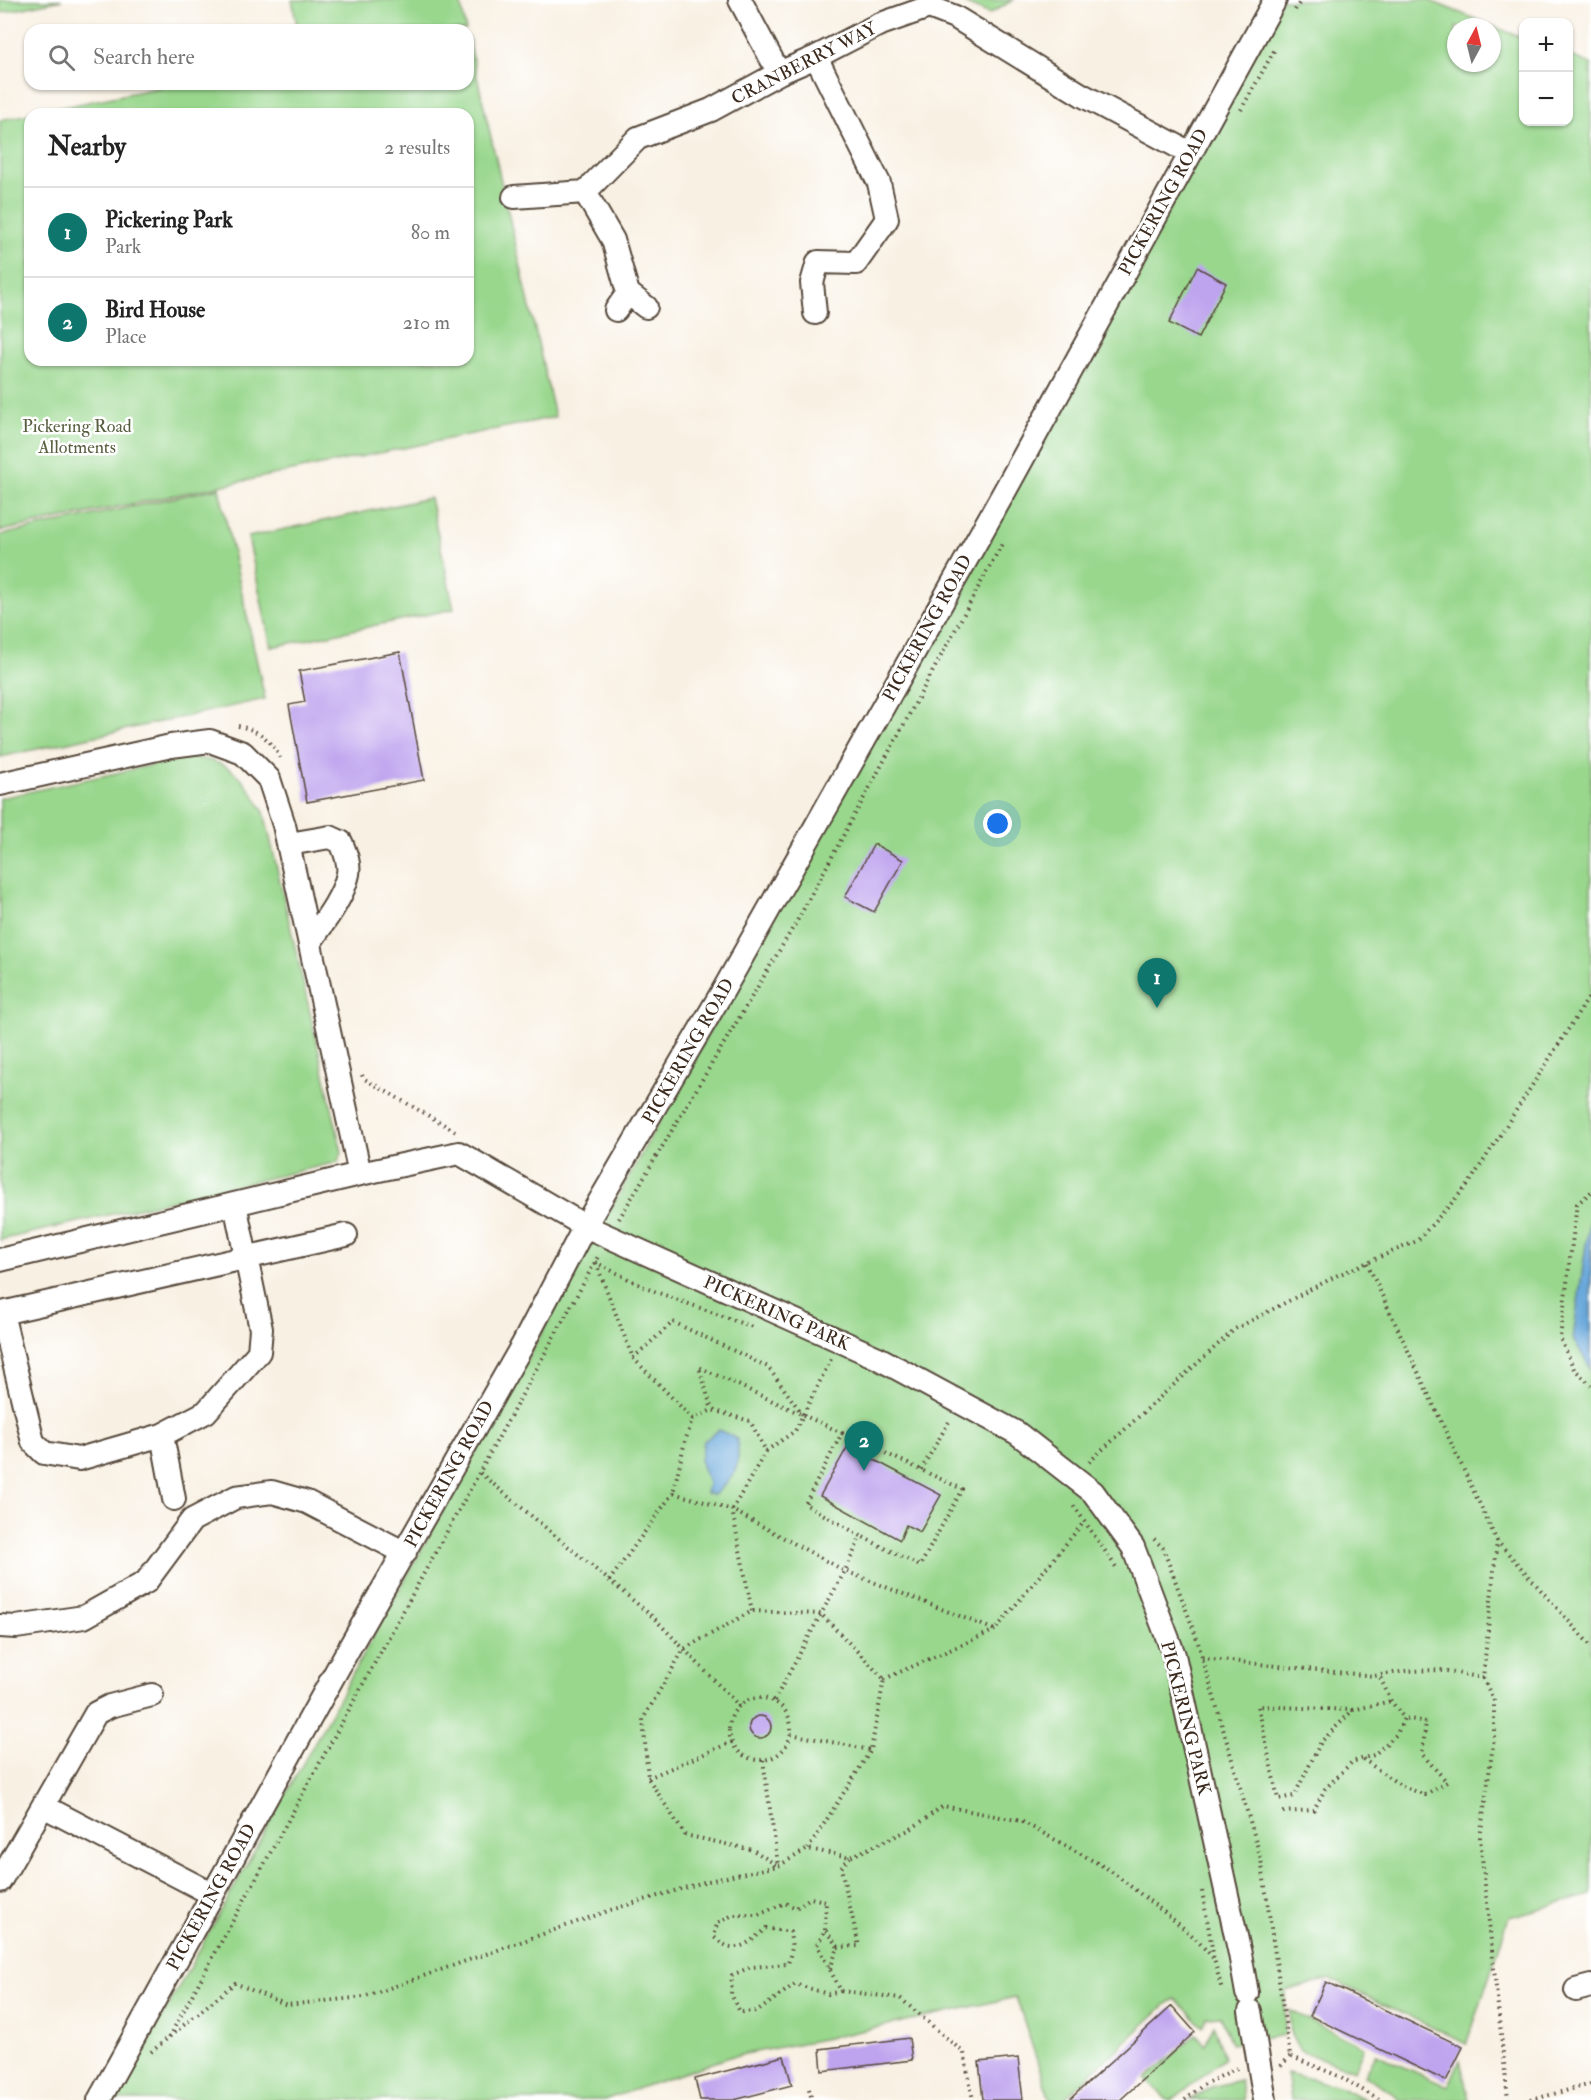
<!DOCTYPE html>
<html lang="en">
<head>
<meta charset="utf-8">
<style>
	:root { --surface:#fff; --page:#f2f2f2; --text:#222; --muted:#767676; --line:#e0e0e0; --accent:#0f766e }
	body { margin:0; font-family:"IM FELL Double Pica",serif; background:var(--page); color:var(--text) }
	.controls { position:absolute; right:18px; top:18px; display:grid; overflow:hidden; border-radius:12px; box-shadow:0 2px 4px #0004 }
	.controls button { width:54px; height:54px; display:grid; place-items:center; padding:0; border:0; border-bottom:2px solid var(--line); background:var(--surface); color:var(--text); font:30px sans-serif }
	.compass { position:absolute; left:1447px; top:18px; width:54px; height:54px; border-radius:50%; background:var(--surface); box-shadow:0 2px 4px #0004; rotate:7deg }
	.you { position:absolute; left:998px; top:824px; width:21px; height:21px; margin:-15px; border:4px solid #fff; border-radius:50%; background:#1a73e8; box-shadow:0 0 0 9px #1a73e833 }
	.badge { display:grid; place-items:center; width:39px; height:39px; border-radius:50%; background:var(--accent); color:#fff; font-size:20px; font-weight:700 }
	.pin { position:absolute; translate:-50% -50px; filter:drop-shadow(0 2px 3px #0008) }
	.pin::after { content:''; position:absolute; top:32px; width:21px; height:18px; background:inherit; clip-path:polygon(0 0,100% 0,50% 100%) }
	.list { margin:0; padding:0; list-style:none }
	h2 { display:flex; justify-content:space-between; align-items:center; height:78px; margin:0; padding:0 24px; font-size:26px }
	h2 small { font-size:20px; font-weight:400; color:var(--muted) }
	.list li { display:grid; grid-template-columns:39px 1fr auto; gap:18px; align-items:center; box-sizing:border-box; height:90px; padding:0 24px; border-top:2px solid var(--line) }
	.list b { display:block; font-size:22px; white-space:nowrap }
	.list p { margin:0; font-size:20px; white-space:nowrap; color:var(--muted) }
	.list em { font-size:20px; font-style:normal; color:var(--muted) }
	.icon { flex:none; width:33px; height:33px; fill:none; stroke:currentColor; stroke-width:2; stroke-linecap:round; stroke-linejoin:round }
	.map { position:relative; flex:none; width:1591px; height:2100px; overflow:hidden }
	.search { position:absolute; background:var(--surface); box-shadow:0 2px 4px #0004; left:24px; top:24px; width:450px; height:66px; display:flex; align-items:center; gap:15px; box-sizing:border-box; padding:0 21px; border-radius:18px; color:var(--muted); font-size:22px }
	.panel { position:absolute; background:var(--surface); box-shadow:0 2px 4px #0004; left:24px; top:108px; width:450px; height:258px; border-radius:18px }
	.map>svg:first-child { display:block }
	.green { fill:#99d78d; stroke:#6a8056; stroke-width:1.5; fill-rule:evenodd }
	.water { fill:#67a7da; stroke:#51687c; stroke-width:1.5 }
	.building { fill:#bea3ee }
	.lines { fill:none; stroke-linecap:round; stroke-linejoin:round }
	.minor-casing { stroke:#57483b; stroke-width:26 }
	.path { stroke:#57483b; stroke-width:4; stroke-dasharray:1.5 4.5; stroke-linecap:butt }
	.minor { stroke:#fff; stroke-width:22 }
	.labels { text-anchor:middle; stroke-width:5; stroke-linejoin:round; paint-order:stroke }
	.street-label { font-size:18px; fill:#3b2a1e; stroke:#fff }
	.park-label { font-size:18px; fill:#575e3f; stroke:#fff }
</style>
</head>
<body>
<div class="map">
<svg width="1591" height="2100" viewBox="0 0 1591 2100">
	<rect width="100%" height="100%" fill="#fff"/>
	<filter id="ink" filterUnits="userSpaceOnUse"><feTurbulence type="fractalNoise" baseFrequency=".0167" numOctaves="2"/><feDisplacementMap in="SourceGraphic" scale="12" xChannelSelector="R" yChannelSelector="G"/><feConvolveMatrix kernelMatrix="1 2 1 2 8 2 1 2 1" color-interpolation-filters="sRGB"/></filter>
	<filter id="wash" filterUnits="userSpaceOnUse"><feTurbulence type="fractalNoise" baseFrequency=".008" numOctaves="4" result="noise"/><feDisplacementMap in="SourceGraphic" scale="24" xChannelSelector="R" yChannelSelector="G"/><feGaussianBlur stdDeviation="1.35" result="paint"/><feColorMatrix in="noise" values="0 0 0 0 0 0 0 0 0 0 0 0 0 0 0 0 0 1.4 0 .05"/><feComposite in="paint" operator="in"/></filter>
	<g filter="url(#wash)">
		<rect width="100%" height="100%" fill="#f8f0e2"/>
		<path class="green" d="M0,0H62L0,13Z
			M292,0H460L466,30H298Z
			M957,0H1013L990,14Z
			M1282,0H1428L1523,38L1524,122H1568L1569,55L1591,64V1895L1509,1917L1467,2044L1330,1979L1285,1991V2035L1231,2044L1221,2016L1207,2017L1203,2026L1175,1999L1165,2005L1063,2100H1050L1016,1997L838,2036L730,2057L604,2100H116ZM1456,27H1492V63H1456Z
			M468,37L555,417L0,531V120L176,84H468ZM30,114H468V360H30Z
			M219,488L265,699L0,757V535Z
			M430,498L454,609L271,647L248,537Z
			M185,758C228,757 244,777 264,812L342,1152L338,1162L0,1240V798Z
			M1289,2010L1364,2047L1354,2070L1300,2051L1291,2035Z
			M1214,2026L1225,2058L1172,2100H1167L1146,2079L1196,2034L1205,2044Z
			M1376,2054L1448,2087L1460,2060L1469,2100H1400L1392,2092L1365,2076Z
			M1287,2073L1342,2087L1366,2100H1291Z
			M1240,2080L1243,2100H1190L1211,2087Z"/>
		<path class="water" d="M1591,1208V1370L1573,1338Z
			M719,1430L737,1439C741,1469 735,1476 714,1495L706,1493L708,1483L700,1460L704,1441Z"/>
		<g id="blocks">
			<path class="building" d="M1197,267L1226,283L1198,338L1169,323Z
				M400,652L424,780L307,802L289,705L305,702L299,671Z
				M874,844L903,860L874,912L845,897Z
				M848,1446L941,1495L920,1532L906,1525L900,1540L820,1496Z
				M749 1727a11 11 0 1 1 22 0a11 11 0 1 1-22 0Z
				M1326,1982L1463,2047L1446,2081L1310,2016Z
				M1172,2006L1195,2032L1120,2100H1069Z
				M909,2038L912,2060L822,2071L820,2049Z
				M784,2056L792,2085L734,2100H700L695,2079Z
				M1018,2058L1023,2100H983L979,2062Z"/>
		</g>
	</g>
	<g filter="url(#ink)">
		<use href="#blocks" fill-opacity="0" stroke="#57483b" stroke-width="1.5"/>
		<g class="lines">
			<defs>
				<path id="minor" d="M740,0L779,73
					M585,192L613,240L628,293
					M514,197L585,192L638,138L711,110L779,73L816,57L878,25L929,7L955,17L1082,95L1190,153
					M616,310L628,293L646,307
					M815,313L812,283L818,262L856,263L887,219L879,183L816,57
					M0,784L171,746L210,741L243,753L269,779L284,825L360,1174
					M289,844L330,837L341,842C345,852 350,863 348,874C343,898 324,922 310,942
					M235,1204L261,1329L259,1352L206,1412L162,1435L79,1459L44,1453L33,1442L2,1313L346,1235
					M0,1260L360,1174L459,1153L585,1226L878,1358L1017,1433L1093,1492L1133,1547L1174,1655L1240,1954L1247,1993
					M162,1435L174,1499
					M0,1626L16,1627L84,1617L146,1582L192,1520L236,1497L272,1492L307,1502L405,1553
					M43,1806L212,1894
					M0,1881L96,1713L110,1706L152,1695
					M1576,1990L1591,1986
					M1250,2011L1265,2100
					M99,2100L348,1650L522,1346L585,1226L724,989L1002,496L1275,0"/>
			</defs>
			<use href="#minor" class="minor-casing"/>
			<path class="path" d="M1295,10L1301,0
				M1241,110L1274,51
				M238,726C258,730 271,739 280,758
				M362,1075L363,1078L455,1131
				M1591,1192L1577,1204L1560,1338L1574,1369L1591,1385
				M619,1219L797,921L1003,542
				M595,1262L648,1289L755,1328
				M596,1263L633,1358L693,1419
				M1367,1263L1497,1541L1591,1646
				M633,1358L673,1322L768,1367L803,1415L699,1367L712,1410
				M803,1415L842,1433L805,1504L861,1536L845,1571L995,1630L1084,1522
				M842,1433L962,1489L920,1566L861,1536
				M766,1451L795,1431L831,1359
				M1089,1462L1235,1329L1338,1275L1417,1241L1468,1185L1591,994
				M921,1470L950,1420
				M480,1473L653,1617L739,1706
				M1074,1506L1116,1567
				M1154,1539L1163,1548L1197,1639L1261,1859L1290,2056L1341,2077L1379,2100
				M609,1581L673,1493
				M752,1611L732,1510L673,1493L685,1441L693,1419L712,1410L750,1421L766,1451L732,1510L845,1571L821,1614L752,1611L684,1649L643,1719L648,1778L685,1835L753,1850L778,1866
				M1202,1658L1374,1676L1406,1671L1442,1670L1483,1678L1497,1541
				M1483,1678L1494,1701V1738L1480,1838L1508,2100
				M884,1679L995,1630
				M729 1729a31 31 0 1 1 62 0a31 31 0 1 1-62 0Z
				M774,1701L821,1614L884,1679L871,1750
				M1353,1710L1258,1706L1278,1799L1294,1796L1321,1742L1353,1710L1391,1701
				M791,1734L871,1750L808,1849
				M1363,1759L1400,1785L1425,1795L1447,1782L1422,1754L1426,1722L1404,1718
				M763,1760L778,1865
				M648,1778L732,1742
				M1283,1812L1314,1810L1325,1789L1352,1762L1374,1755L1397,1734L1404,1718L1391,1701L1379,1675
				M1202,1891L1214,1959L1222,1990
				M825,1930L826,1901L810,1898L796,1908L785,1903L758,1915H733L717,1923L714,1937C735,1957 748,1944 766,1928L790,1932L792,1948L788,1964L751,1967L732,1975L731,1994L740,2012L758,2011L795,1984L828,1994L841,1991L817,1945L825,1930L838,1947L830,1969
				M838,1947L859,1946L841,1868L850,1857
				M841,1991L900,1998L964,2053L973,2100
				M169,2037L599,1255
				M151,2052L235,1983L287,2005L364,1997L611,1910L704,1882L778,1866L808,1849L850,1857L911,1829L943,1806L1021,1821L1108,1869L1169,1916L1195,1938L1214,1959
				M1281,2066L1290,2056
				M809,2089L812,2100
				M1185,2100L1203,2085L1239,2067
				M1531,2100L1591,2084"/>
			<use href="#minor" class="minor"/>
		</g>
	</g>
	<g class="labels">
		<g class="street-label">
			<text transform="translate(804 63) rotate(-27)" y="6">CRANBERRY WAY</text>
			<text transform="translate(1163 202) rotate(-61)" y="6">PICKERING ROAD</text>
			<text transform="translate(927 628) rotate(-61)" y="6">PICKERING ROAD</text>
			<text transform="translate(688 1051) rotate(-60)" y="6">PICKERING ROAD</text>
			<text transform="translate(777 1313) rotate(24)" y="6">PICKERING PARK</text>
			<text transform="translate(449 1474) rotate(-61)" y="6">PICKERING ROAD</text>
			<text transform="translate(1186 1718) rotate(76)" y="6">PICKERING PARK</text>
			<text transform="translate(211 1897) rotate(-61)" y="6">PICKERING ROAD</text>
		</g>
		<g class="park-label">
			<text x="77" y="432">Pickering Road<tspan x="77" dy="21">Allotments</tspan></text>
		</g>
	</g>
</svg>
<div class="controls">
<button>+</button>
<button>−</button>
</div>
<svg class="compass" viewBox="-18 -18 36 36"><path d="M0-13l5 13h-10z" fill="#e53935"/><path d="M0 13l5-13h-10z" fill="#767676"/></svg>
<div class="you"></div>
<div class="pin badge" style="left:1157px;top:1008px">1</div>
<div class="pin badge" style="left:864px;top:1471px">2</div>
<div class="search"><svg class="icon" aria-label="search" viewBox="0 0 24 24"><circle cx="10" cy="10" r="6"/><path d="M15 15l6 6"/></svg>Search here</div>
<section class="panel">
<h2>Nearby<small>2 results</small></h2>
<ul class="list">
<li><span class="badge">1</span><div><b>Pickering Park</b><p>Park</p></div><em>80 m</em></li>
<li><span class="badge">2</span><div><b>Bird House</b><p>Place</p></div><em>210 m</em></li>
</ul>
</section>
</div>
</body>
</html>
